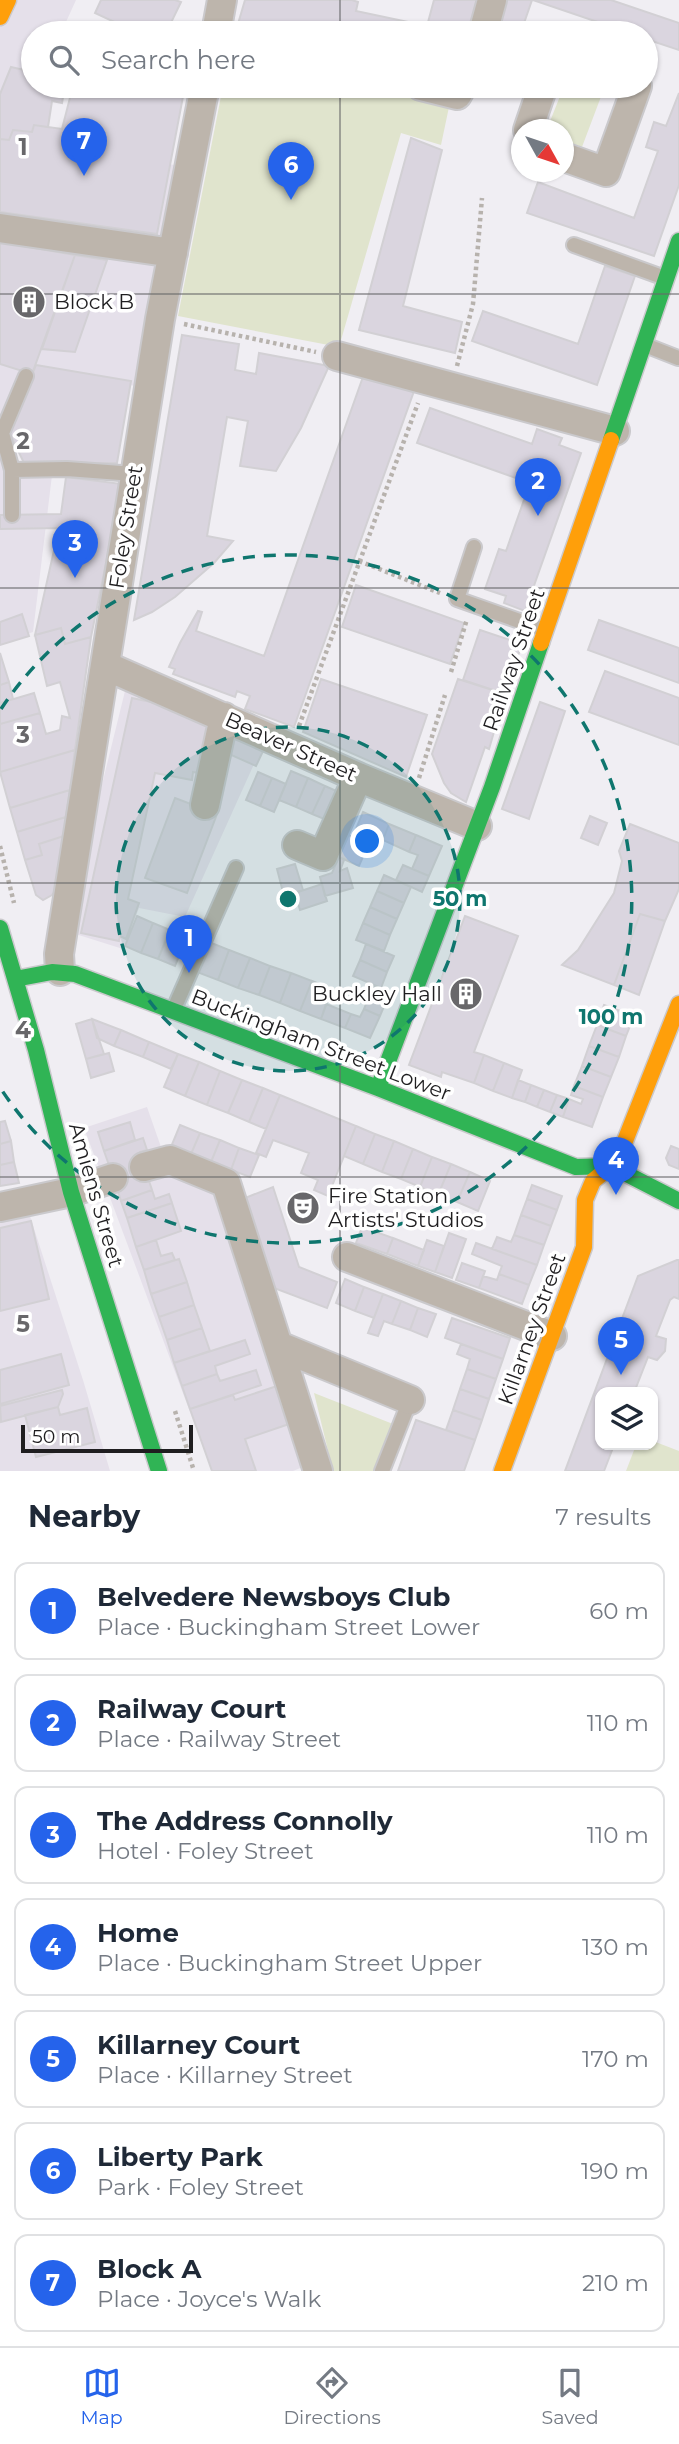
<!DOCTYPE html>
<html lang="en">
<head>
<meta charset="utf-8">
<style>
	:root { --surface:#fff; --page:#f2f2f3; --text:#1f2937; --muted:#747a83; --line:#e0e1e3; --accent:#2563eb }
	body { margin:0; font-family:Montserrat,sans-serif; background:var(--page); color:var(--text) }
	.controls { position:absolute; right:21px; bottom:21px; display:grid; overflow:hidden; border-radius:14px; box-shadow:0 2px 5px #0004 }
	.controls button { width:63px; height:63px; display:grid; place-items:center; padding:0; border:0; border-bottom:2px solid var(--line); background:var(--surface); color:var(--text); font:35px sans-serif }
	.compass { position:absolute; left:511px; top:119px; width:63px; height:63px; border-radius:50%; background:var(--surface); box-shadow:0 2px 5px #0004; rotate:130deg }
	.scale { position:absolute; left:21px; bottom:18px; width:172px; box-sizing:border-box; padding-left:7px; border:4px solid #1f1e20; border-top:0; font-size:19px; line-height:24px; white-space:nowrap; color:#1f1e20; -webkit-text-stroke:5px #fff; paint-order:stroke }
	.you { position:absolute; left:368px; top:842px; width:24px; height:24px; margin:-18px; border:5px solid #fff; border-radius:50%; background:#1a73e8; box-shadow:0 0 0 10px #1a73e833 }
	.badge { display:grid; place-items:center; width:46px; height:46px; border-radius:50%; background:var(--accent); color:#fff; font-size:23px; font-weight:700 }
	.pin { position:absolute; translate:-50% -58px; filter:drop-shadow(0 2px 4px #0008) }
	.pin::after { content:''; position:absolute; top:37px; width:24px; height:21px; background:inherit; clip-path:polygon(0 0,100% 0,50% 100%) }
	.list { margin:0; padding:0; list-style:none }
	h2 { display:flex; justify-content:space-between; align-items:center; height:91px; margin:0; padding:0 28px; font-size:30px }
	h2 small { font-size:23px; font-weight:400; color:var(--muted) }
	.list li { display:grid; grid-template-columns:46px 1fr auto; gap:21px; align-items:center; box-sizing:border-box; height:98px; margin:0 14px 14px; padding:0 14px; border:2px solid var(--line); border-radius:14px }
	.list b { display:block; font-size:26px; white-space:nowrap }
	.list p { margin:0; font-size:23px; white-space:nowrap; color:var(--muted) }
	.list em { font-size:23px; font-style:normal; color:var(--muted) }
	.icon { flex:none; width:38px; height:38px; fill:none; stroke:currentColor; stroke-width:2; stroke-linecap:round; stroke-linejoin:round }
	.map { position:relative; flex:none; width:679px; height:1471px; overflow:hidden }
	.search { position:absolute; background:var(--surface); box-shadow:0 2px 5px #0004; left:21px; right:21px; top:21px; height:77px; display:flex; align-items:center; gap:18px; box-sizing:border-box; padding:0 24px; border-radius:38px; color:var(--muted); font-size:26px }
	.sheet { height:875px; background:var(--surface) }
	nav { display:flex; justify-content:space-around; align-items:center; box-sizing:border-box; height:98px; border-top:2px solid var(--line); background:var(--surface); font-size:19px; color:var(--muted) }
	nav a { display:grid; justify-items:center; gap:4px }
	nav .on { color:var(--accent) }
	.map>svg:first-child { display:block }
	.built { fill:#e5e0ea }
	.green { fill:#e0e4cd }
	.building { fill:#dad5df; stroke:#d2d0d4; stroke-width:2 }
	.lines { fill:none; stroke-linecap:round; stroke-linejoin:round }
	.lane-casing { stroke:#cac9cc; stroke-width:18 }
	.street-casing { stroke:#cac9cc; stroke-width:32 }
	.fast-casing { stroke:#cac9cc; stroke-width:19 }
	.slow-casing { stroke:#cac9cc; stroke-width:19 }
	.path { stroke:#b7b2ad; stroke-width:4.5; stroke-dasharray:3.5 3.5; stroke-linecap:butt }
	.lane { stroke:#bdb5ac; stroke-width:14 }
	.street { stroke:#bdb5ac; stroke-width:28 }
	.fast { stroke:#30b455; stroke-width:16 }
	.slow { stroke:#ff9f0a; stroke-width:16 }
	.grid { fill:none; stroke:#68676a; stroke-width:2; stroke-opacity:0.55 }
	.ring { fill:none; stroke:#0f766e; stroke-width:3.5; stroke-dasharray:12 9 }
	.labels { text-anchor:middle; stroke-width:7; stroke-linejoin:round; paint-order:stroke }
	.poi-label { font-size:21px; fill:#1f1e20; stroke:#fff; text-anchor:start }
	.street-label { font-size:21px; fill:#1f1e20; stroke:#fff }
	.grid-label { font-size:23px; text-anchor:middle; font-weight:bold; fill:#68676a; stroke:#fff; stroke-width:7; stroke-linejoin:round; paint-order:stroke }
	.centre { fill:#0f766e; stroke:#fff; stroke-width:3.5 }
	.ring-label { font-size:21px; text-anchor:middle; font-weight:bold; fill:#0f766e; stroke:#fff; stroke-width:7; stroke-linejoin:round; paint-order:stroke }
</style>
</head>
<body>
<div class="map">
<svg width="679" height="1471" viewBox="0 0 679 1471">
	<rect width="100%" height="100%" fill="#f0eef3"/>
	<path class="built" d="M0,0H76L61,33H33V86H36L12,140L181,166L144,387L39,373L4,439L22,466L53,467L33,632L0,643Z
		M126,687L264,742L185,917L139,908L123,949L66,931Z
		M147,1107L168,1167L224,1195L310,1464L293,1471H212L84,1128Z
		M28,1210L83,1380L110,1471H0V1216Z"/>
	<path class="green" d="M223,86H360L449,107L441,145L401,133L339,347L178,316Z
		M564,86H605L582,147L564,140V130L547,129Z
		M314,1393L393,1424L375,1471H333Z
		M653,1441L679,1451V1471H626L636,1445H653Z"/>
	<path class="building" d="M101,0H175L181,2L166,33H138L95,13Z
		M245,0H352L358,2L356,11L427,26L434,0H479L470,33H273L238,24Z
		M504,0H532L522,29L529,31L528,33H497Z
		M533,0H611L679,23V50L646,39V33H630Z
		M11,67L33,72V86H65L62,103L52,101L48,127L34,125L32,132L13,130L9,140L0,139V94Z
		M73,86L127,93L129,86H185L157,234L0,212V139L9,140L13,130L32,132L34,125L62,129Z
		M679,93V185L654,256L527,213L538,182L634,218L658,151L646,147L654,122L666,126Z
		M411,138L442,150L403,306L462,322L455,353L359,330Z
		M0,242L75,255L32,374L0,364Z
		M75,255L107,260L75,352L42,349Z
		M605,266L635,276L597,385L472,341L483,311L578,344Z
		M182,335L239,344L235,370L256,374L259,353L329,366L301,428L276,471L240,466L248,421L227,417L207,536L233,541L214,563L175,597L152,612L134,620Z
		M36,365L131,381L117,463L25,465L9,432Z
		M364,374L414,391L294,727L245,709L250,696L237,691L235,697L173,674L175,669L169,667L180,643L198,611L202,612L196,631L264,656Z
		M430,408L532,444L537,429L562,438L559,445L581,453L525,611L504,603L506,596L485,589L499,549L506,551L530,483L417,443Z
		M66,477L122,484L91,637L65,644L61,628L35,635L59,528L0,529V515L61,514Z
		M356,585L464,623L450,664L342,627Z
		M22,614L29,636L0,645V622Z
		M599,620L679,648V683L588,650Z
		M61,628L65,644L91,637L75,750L0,772V724L40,713L46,734L60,730L62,716L70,718L60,682L47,686L35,635Z
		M480,630L522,644L505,694L463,680Z
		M0,653L9,682L0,685Z
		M605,671L679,698V745L589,712Z
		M321,679L427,715L406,777L303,732Z
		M458,679L505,694L489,749L485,747L466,802L451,793L444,783L432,754Z
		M9,682L13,699L0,703V685Z
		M34,693L40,713L0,724V703Z
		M132,698L170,706L169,710L216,720L205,774L193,772L192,780L155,773L128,899L139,903L126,939L120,936L119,941L81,933Z
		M540,702L565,711L529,819L502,809Z
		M225,733L264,749L256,766L220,750Z
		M75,750L70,790L10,808L0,772Z
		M291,771L308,778L296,807L279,800Z
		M258,772L272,778L260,806L246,800Z
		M272,778L286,784L274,812L260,806Z
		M308,778L325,786L312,814L296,807Z
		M325,786L341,793L329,821L312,814Z
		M70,790L66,817L17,832L10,808Z
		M175,798L217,814L187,893L145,878Z
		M363,812L389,824L383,840L356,829Z
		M590,816L607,823L598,845L581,838Z
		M66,817L64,836L39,844L42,855L25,860L17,832Z
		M389,824L416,835L409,852L383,840Z
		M630,824L679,843V889L665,921L640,914L614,985L562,965L578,950L614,893L622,861L619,851Z
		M356,829L372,836L359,866L339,857L348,835L352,837Z
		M416,835L442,846L429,876L412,869L418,855L409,852Z
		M64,836L57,889L52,895L43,900L36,895L25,860L42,855L39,844Z
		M339,857L344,860L340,871L347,868L353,888L325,896L320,877L332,873Z
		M295,864L303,890L284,896L277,869Z
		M403,865L429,876L422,892L396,880Z
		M384,875L411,887L404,903L377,891Z
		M322,884L327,901L300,910L295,893Z
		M377,891L404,903L397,919L370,907Z
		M370,907L397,919L390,935L363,923Z
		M640,914L665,921L639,995L614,985Z
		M137,916L153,923L141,953L125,946Z
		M465,916L518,936L474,1052L484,1055L474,1083L442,1072L441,1077L409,1065Z
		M153,923L170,930L158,959L141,953Z
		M363,923L390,935L384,951L356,940Z
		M170,930L187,936L175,966L158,959Z
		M209,942L229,950L218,980L197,972Z
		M366,944L394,956L387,972L360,960Z
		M229,950L250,958L238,988L218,980Z
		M250,958L270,966L259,995L238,988Z
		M360,960L387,972L381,988L353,976Z
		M270,966L291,973L280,1003L259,995Z
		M291,973L312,981L300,1011L280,1003Z
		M312,981L332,989L321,1019L300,1011Z
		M374,985L390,992L380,1016L364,1009Z
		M326,1004L351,1014L345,1028L321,1019Z
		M604,1005L634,1016L626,1036L597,1025Z
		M364,1009L380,1016L370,1038L345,1028L351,1014L360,1017Z
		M92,1019L104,1054L86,1059L76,1024Z
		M92,1019L121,1030L114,1046L97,1038Z
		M597,1025L626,1036L619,1057L589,1046Z
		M121,1030L149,1042L143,1057L114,1046Z
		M149,1042L178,1054L171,1069L143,1057Z
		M589,1046L619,1057L611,1077L582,1066Z
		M109,1053L114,1071L91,1078L86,1059Z
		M178,1054L199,1062L185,1096L164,1087Z
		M484,1055L504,1063L493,1091L474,1083Z
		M199,1062L220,1071L207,1105L185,1096Z
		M504,1063L522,1070L512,1098L493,1091Z
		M582,1066L611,1077L603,1097L574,1086Z
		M220,1071L242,1080L228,1113L207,1105Z
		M242,1080L263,1088L249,1122L228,1113Z
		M518,1080L531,1085L525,1102L512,1098Z
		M531,1085L544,1090L537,1107L525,1102Z
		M574,1086L603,1097L592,1127L563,1117L569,1099L581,1104L583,1099L571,1095Z
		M263,1088L280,1095L266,1129L249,1122Z
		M544,1090L557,1095L550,1112L537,1107Z
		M280,1095L356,1126L328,1196L314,1190L318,1180L301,1173L309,1153L273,1140L266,1157L256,1153Z
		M557,1095L569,1099L563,1117L550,1112Z
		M5,1121L11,1141L0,1144V1122Z
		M130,1122L135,1140L104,1151L98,1132Z
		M180,1125L200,1133L191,1154L171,1147Z
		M356,1126L375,1134L363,1164L344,1156Z
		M200,1133L220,1140L211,1162L191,1154Z
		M375,1134L394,1141L382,1172L363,1164Z
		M143,1138L147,1150L140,1152L146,1172L115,1182L104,1151Z
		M220,1140L239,1148L231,1170L211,1162Z
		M11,1141L14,1162L0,1165V1144Z
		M394,1141L413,1149L401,1179L382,1172Z
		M671,1146L679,1149V1169L669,1165L666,1158Z
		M239,1148L259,1155L250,1177L231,1170Z
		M413,1149L432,1157L420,1187L401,1179Z
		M432,1157L451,1164L438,1195L420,1187Z
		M14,1162L19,1183L0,1186V1165Z
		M451,1164L470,1172L457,1202L438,1195Z
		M146,1172L152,1190L121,1201L115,1182Z
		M470,1172L490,1181L478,1211L457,1202Z
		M532,1185L562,1196L557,1210L527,1199Z
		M273,1187L299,1267L337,1282L327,1308L274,1288L245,1198Z
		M152,1190L155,1199L169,1194L172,1203L127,1218L121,1201Z
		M527,1199L557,1210L551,1226L521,1215Z
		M172,1203L181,1231L136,1247L127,1218Z
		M521,1215L551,1226L544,1245L514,1235Z
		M31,1221L49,1299L0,1311V1228Z
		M362,1227L393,1238L387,1254L356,1243Z
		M449,1233L466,1239L452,1278L435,1272Z
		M514,1235L544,1245L537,1265L492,1249L497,1237L511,1242Z
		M393,1238L424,1250L418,1266L387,1254Z
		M156,1240L161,1256L172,1253L175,1260L144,1270L136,1247Z
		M427,1240L444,1246L435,1272L418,1266Z
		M476,1243L537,1265L529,1285L499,1274L502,1266L472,1254Z
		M179,1259L187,1282L151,1294L144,1270Z
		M677,1260H679V1299L674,1297L670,1300L656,1336L666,1339L665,1351L657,1360L648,1357L635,1390L632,1392H600V1445H614L604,1471H565L638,1276Z
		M462,1263L485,1271L479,1288L456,1280Z
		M499,1274L529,1285L522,1304L479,1288L483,1276L497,1280Z
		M345,1279L364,1287L355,1311L336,1303Z
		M187,1282L194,1305L159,1317L151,1294Z
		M364,1287L383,1294L374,1318L355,1311Z
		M383,1294L401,1301L392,1324L384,1321L378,1336L368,1333Z
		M401,1301L418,1308L410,1330L392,1324Z
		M194,1305L202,1328L167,1340L159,1317Z
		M418,1308L436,1314L427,1337L410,1330Z
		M452,1318L510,1338L503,1359L445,1338Z
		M202,1328L210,1351L174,1363L167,1340Z
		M245,1340L250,1354L215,1366L217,1374L182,1386L174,1363Z
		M461,1344L503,1359L496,1379L467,1369L470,1359L457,1354Z
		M61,1354L69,1385L0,1404V1370Z
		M467,1369L496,1379L489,1399L460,1389Z
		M256,1370L261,1385L190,1409L182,1386L217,1374L220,1381Z
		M280,1385L292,1423L245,1439L256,1471H212L190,1409L233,1395L235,1400Z
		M460,1389L489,1399L482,1420L453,1410Z
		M62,1390L63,1394L58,1407L1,1422L0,1406Z
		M58,1407L60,1415L87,1408L95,1442L36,1457L25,1415Z
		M453,1410L482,1420L475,1440L446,1430Z
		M416,1420L475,1440L464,1471H398Z"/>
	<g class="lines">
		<defs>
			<path id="lane" d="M574,245L665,278
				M645,345L678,358
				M12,470L67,469L134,474
				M12,515V470L2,433L26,376
				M474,547L457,599L545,630
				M173,1011L236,868
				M382,1471L410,1400"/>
			<path id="street" d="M216,33L222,0
				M483,33L492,0
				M421,86L457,95L462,86
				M528,130L543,86
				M564,157L606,172L637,86
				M0,228L173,253
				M337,356L615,431
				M106,666L358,777L477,826
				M205,805L224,717
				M297,845L323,856L358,777
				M60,971L59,954L160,319L205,86
				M144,1167L170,1160L226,1183L318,1471
				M0,1207L71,1192L113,1178
				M347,1257L552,1336
				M279,1346L410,1400"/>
			<path id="fast" d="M611,440L679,241
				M0,928L36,1050L71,1192L159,1471
				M15,979L52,972L75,974L378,1088L576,1167L611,1166L679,1201
				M378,1088L492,787L541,643"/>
			<path id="slow" d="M0,17L8,0
				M541,643L611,440
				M502,1471L584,1247L585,1200L593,1181L611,1166L621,1151L679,1004"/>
		</defs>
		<use href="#lane" class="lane-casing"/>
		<use href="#street" class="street-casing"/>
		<use href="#fast" class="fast-casing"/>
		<use href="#slow" class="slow-casing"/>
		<path class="path" d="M184,324L316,352
			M457,366L473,304L482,198
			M359,561L440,593
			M451,672L467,619
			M299,726L418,403
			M419,778L445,695
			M0,846L14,903
			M175,1411L194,1471"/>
		<use href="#lane" class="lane"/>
		<use href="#street" class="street"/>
		<use href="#fast" class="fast"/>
		<use href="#slow" class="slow"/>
	</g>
	<path class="grid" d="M340,0V33M340,86V1471M0,294H679M0,588H679M0,883H679M0,1177H679"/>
	<circle cx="288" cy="899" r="172" fill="#0f766e" fill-opacity=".12"/>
	<g class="ring">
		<circle cx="288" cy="899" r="172"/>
		<path d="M1 709A344 344 0 1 1 1 1089"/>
	</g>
	<defs>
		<symbol id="building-disc" viewBox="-11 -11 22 22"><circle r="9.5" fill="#68676a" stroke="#fff"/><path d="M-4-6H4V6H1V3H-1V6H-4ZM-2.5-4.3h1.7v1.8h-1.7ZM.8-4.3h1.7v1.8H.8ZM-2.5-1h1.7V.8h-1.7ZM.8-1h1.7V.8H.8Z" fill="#fff"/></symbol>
		<symbol id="theatre-disc" viewBox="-11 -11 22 22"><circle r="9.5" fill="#68676a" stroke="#fff"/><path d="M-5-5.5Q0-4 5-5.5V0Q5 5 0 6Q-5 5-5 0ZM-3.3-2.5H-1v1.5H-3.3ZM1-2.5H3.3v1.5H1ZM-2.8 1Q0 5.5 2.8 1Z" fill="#fff"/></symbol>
	</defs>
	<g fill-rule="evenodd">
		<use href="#building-disc" x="10" y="283" width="38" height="38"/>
		<use href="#building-disc" x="447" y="975" width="38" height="38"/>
		<use href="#theatre-disc" x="284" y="1189" width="38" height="38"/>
	</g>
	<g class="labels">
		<g class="poi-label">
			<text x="54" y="309">Block B</text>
			<text x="442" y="1001" text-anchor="end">Buckley Hall</text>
			<text x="328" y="1203">Fire Station<tspan x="328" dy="24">Artists' Studios</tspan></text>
		</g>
		<g class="street-label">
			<text transform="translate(126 527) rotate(-81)" y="7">Foley Street</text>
			<text transform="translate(514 660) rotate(-71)" y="7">Railway Street</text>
			<text transform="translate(291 747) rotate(24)" y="7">Beaver Street</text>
			<text transform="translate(321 1045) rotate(21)" y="7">Buckingham Street Lower</text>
			<text transform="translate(96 1195) rotate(74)" y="7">Amiens Street</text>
			<text transform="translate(532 1329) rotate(-70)" y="7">Killarney Street</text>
		</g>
	</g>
	<g class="grid-label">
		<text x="23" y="155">1</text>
		<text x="23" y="449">2</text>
		<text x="23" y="743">3</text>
		<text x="23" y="1038">4</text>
		<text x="23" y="1332">5</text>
	</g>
	<circle cx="288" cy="899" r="10" class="centre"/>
	<g class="ring-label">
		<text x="460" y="906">50 m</text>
		<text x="611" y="1024">100 m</text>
	</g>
</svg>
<div class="controls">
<button><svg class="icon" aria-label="layers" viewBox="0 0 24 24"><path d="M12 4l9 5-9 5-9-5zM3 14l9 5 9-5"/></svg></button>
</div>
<svg class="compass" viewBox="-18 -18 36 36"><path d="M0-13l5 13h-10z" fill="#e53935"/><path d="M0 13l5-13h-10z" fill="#747a83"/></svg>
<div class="scale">50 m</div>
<div class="you"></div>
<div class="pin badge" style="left:189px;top:973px">1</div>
<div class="pin badge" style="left:538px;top:516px">2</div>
<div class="pin badge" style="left:75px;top:578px">3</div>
<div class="pin badge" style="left:616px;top:1195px">4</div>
<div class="pin badge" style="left:621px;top:1375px">5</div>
<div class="pin badge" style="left:291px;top:200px">6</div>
<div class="pin badge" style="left:84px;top:176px">7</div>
<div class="search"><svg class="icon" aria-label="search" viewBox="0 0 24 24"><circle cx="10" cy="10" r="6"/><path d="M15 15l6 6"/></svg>Search here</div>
</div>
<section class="sheet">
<h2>Nearby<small>7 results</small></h2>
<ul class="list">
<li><span class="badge">1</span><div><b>Belvedere Newsboys Club</b><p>Place · Buckingham Street Lower</p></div><em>60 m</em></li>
<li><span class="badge">2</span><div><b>Railway Court</b><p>Place · Railway Street</p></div><em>110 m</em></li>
<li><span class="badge">3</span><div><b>The Address Connolly</b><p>Hotel · Foley Street</p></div><em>110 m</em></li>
<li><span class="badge">4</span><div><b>Home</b><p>Place · Buckingham Street Upper</p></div><em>130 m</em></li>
<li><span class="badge">5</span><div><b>Killarney Court</b><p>Place · Killarney Street</p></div><em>170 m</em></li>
<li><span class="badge">6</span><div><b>Liberty Park</b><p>Park · Foley Street</p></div><em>190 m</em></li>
<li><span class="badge">7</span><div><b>Block A</b><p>Place · Joyce's Walk</p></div><em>210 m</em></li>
</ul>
</section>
<nav>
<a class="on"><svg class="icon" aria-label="map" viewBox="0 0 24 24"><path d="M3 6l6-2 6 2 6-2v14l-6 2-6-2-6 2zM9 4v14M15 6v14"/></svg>Map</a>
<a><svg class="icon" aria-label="directions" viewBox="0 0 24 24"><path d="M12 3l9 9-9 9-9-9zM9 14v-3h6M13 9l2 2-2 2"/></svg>Directions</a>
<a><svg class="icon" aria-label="saved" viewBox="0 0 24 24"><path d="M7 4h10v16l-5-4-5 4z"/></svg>Saved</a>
</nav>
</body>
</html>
